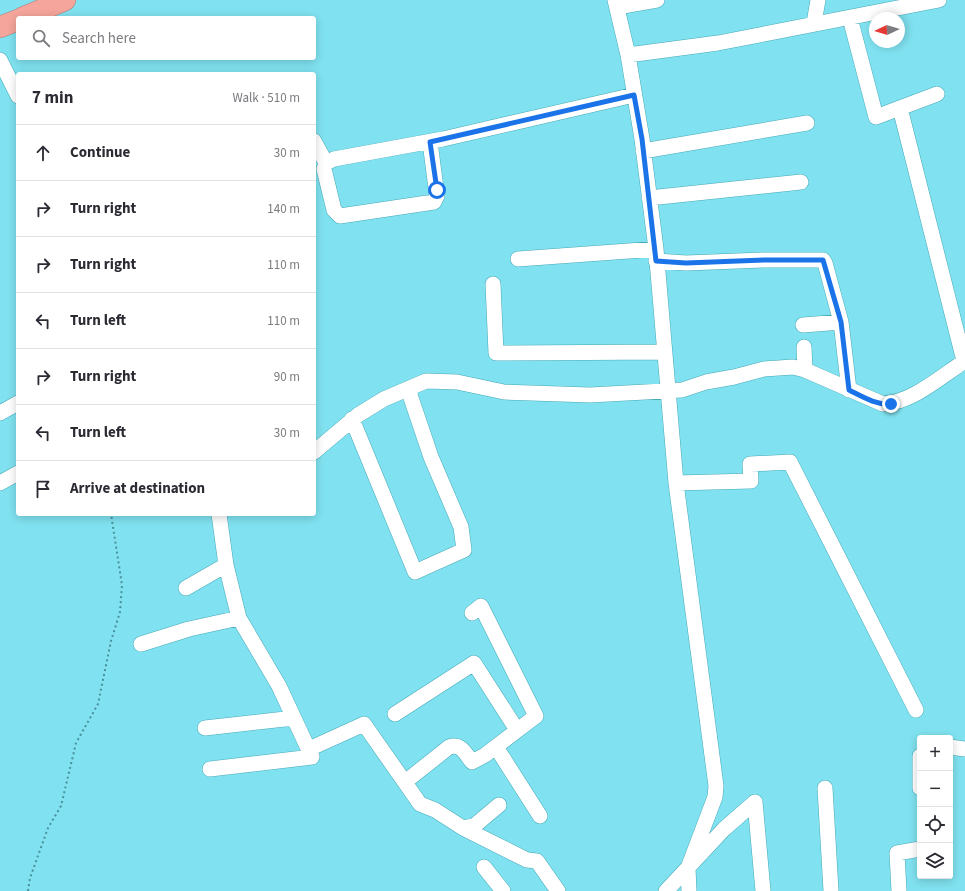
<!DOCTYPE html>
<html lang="en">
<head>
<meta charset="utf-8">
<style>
	:root { --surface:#fff; --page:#f7f7f7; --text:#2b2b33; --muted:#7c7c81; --line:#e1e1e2 }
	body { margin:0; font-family:"Source Sans 3",sans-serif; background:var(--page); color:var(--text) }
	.controls { position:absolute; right:12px; bottom:12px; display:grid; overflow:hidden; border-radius:4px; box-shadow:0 2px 10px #0003 }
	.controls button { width:36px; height:36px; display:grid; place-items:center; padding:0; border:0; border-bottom:1px solid var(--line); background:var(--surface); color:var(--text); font:20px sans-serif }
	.compass { position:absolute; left:869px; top:12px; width:36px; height:36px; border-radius:50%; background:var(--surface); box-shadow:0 2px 10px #0003; rotate:266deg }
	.stop { position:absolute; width:12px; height:12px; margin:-9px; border:3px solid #1a73e8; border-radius:50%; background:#fff }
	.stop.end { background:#1a73e8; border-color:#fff; box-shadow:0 1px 4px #0008 }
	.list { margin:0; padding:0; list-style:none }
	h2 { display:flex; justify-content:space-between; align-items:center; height:52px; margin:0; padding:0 16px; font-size:17px }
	h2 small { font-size:13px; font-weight:400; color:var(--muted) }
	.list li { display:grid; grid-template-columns:26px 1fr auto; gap:12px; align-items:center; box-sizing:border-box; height:56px; padding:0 16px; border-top:1px solid var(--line) }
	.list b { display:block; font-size:15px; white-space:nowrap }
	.list em { font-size:13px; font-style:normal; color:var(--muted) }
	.icon { flex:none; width:22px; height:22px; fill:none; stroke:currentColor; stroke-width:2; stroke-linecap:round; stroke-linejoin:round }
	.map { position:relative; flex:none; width:965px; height:891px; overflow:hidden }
	.search { position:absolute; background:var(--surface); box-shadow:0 2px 10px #0003; left:16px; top:16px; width:300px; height:44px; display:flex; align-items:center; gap:10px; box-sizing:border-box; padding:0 14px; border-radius:4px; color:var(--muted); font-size:15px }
	.panel { position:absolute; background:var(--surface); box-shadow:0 2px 10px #0003; left:16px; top:72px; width:300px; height:444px; border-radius:4px }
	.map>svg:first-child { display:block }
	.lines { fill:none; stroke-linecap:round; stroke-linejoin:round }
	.minor-casing { stroke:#45a9b7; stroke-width:16 }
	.highway-casing { stroke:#a4807b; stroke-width:22 }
	.path { stroke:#49909a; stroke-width:2; stroke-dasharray:2 3; stroke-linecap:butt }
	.minor { stroke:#fff; stroke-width:15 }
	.highway { stroke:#f5a59b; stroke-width:21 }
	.route { stroke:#1a73e8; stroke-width:5 }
</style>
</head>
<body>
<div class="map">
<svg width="965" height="891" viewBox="0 0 965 891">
	<rect width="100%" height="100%" fill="#80e2f0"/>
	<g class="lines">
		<defs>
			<path id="minor" d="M615,0L628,55L642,139L656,249L676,483L716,786L715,797L688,868L689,891
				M617,7L657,0
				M850,18L876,117L937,94
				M814,23L818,0
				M628,55L718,43L939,0
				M0,60L18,96
				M900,108L964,361
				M314,141L326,163L324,169L334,210L340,216L434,202L437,196L430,142
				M643,151L807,123
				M326,163L334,159L443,139L634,95
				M649,198L801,182
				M518,259L656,249
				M656,261L686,263L763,260H823L825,263L841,322L849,390
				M493,284L496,353L664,352
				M803,325L841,322
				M804,347L805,370
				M0,413L18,403
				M352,419L415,572L464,550L461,527L431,457L408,389
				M314,452L358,415L384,399L426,381L457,382L504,392L590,395L682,390L706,382L734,377L764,369L793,367L805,370L883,404C913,402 940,377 965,361
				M0,483L18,473
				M676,483L751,481L750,464L790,462L916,710
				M186,588L226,565
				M141,644L189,629L239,618
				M395,714L474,663L517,730
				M205,728L294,718
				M496,747L540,816
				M950,747L965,749
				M309,749L364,724L420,804L435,810L463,828L474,826L499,805
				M920,756V788
				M210,769L312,757L279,686L239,618L226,565L219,514
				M405,782L449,747C461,743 465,753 472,762L485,755L536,716L481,606L472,613
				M825,788L831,891
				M755,802L763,891
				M463,828L527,860L537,861L558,891
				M484,867L503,891
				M666,891L724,829L755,802
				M899,891L897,853L920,849"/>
			<path id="highway" d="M22,18L65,0
				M0,27L18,20"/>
		</defs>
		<use href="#minor" class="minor-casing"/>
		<use href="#highway" class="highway-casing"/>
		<path class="path" d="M28,891L30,878L48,828L61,806L76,743L98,704L111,641L120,612L122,585L111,514"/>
		<use href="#minor" class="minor"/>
		<use href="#highway" class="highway"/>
	</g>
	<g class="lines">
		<path class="route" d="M437,190L430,142L634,95L642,139L656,261L686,263L764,260H823L841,322L849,390C863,397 876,405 891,404"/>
	</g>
</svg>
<div class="controls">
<button>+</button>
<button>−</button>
<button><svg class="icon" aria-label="locate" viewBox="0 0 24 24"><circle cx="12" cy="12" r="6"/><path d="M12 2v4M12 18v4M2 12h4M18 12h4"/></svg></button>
<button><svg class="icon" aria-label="layers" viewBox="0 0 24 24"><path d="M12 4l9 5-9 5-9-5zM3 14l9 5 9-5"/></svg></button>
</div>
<svg class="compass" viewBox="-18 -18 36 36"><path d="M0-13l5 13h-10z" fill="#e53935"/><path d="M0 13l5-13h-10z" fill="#7c7c81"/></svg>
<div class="stop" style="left:437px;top:190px"></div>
<div class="stop end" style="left:891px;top:404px"></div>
<div class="search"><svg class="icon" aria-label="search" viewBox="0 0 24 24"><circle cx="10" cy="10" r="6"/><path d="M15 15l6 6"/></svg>Search here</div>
<section class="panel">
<h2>7 min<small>Walk · 510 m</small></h2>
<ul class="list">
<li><svg class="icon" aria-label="ahead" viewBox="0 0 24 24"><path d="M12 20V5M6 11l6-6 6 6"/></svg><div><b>Continue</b></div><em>30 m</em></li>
<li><svg class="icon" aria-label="right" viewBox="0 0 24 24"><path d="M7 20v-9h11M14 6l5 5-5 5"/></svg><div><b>Turn right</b></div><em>140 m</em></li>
<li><svg class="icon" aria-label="right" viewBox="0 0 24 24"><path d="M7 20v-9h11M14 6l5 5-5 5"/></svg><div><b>Turn right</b></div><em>110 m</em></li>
<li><svg class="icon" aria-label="left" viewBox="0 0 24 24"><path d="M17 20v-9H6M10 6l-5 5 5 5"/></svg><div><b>Turn left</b></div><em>110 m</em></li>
<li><svg class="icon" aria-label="right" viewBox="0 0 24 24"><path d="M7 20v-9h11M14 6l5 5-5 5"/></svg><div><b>Turn right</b></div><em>90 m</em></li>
<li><svg class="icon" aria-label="left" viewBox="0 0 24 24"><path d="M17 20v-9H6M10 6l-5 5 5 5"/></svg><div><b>Turn left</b></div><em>30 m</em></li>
<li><svg class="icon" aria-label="arrive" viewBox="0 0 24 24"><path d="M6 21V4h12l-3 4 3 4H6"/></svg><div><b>Arrive at destination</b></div></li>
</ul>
</section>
</div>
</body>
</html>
